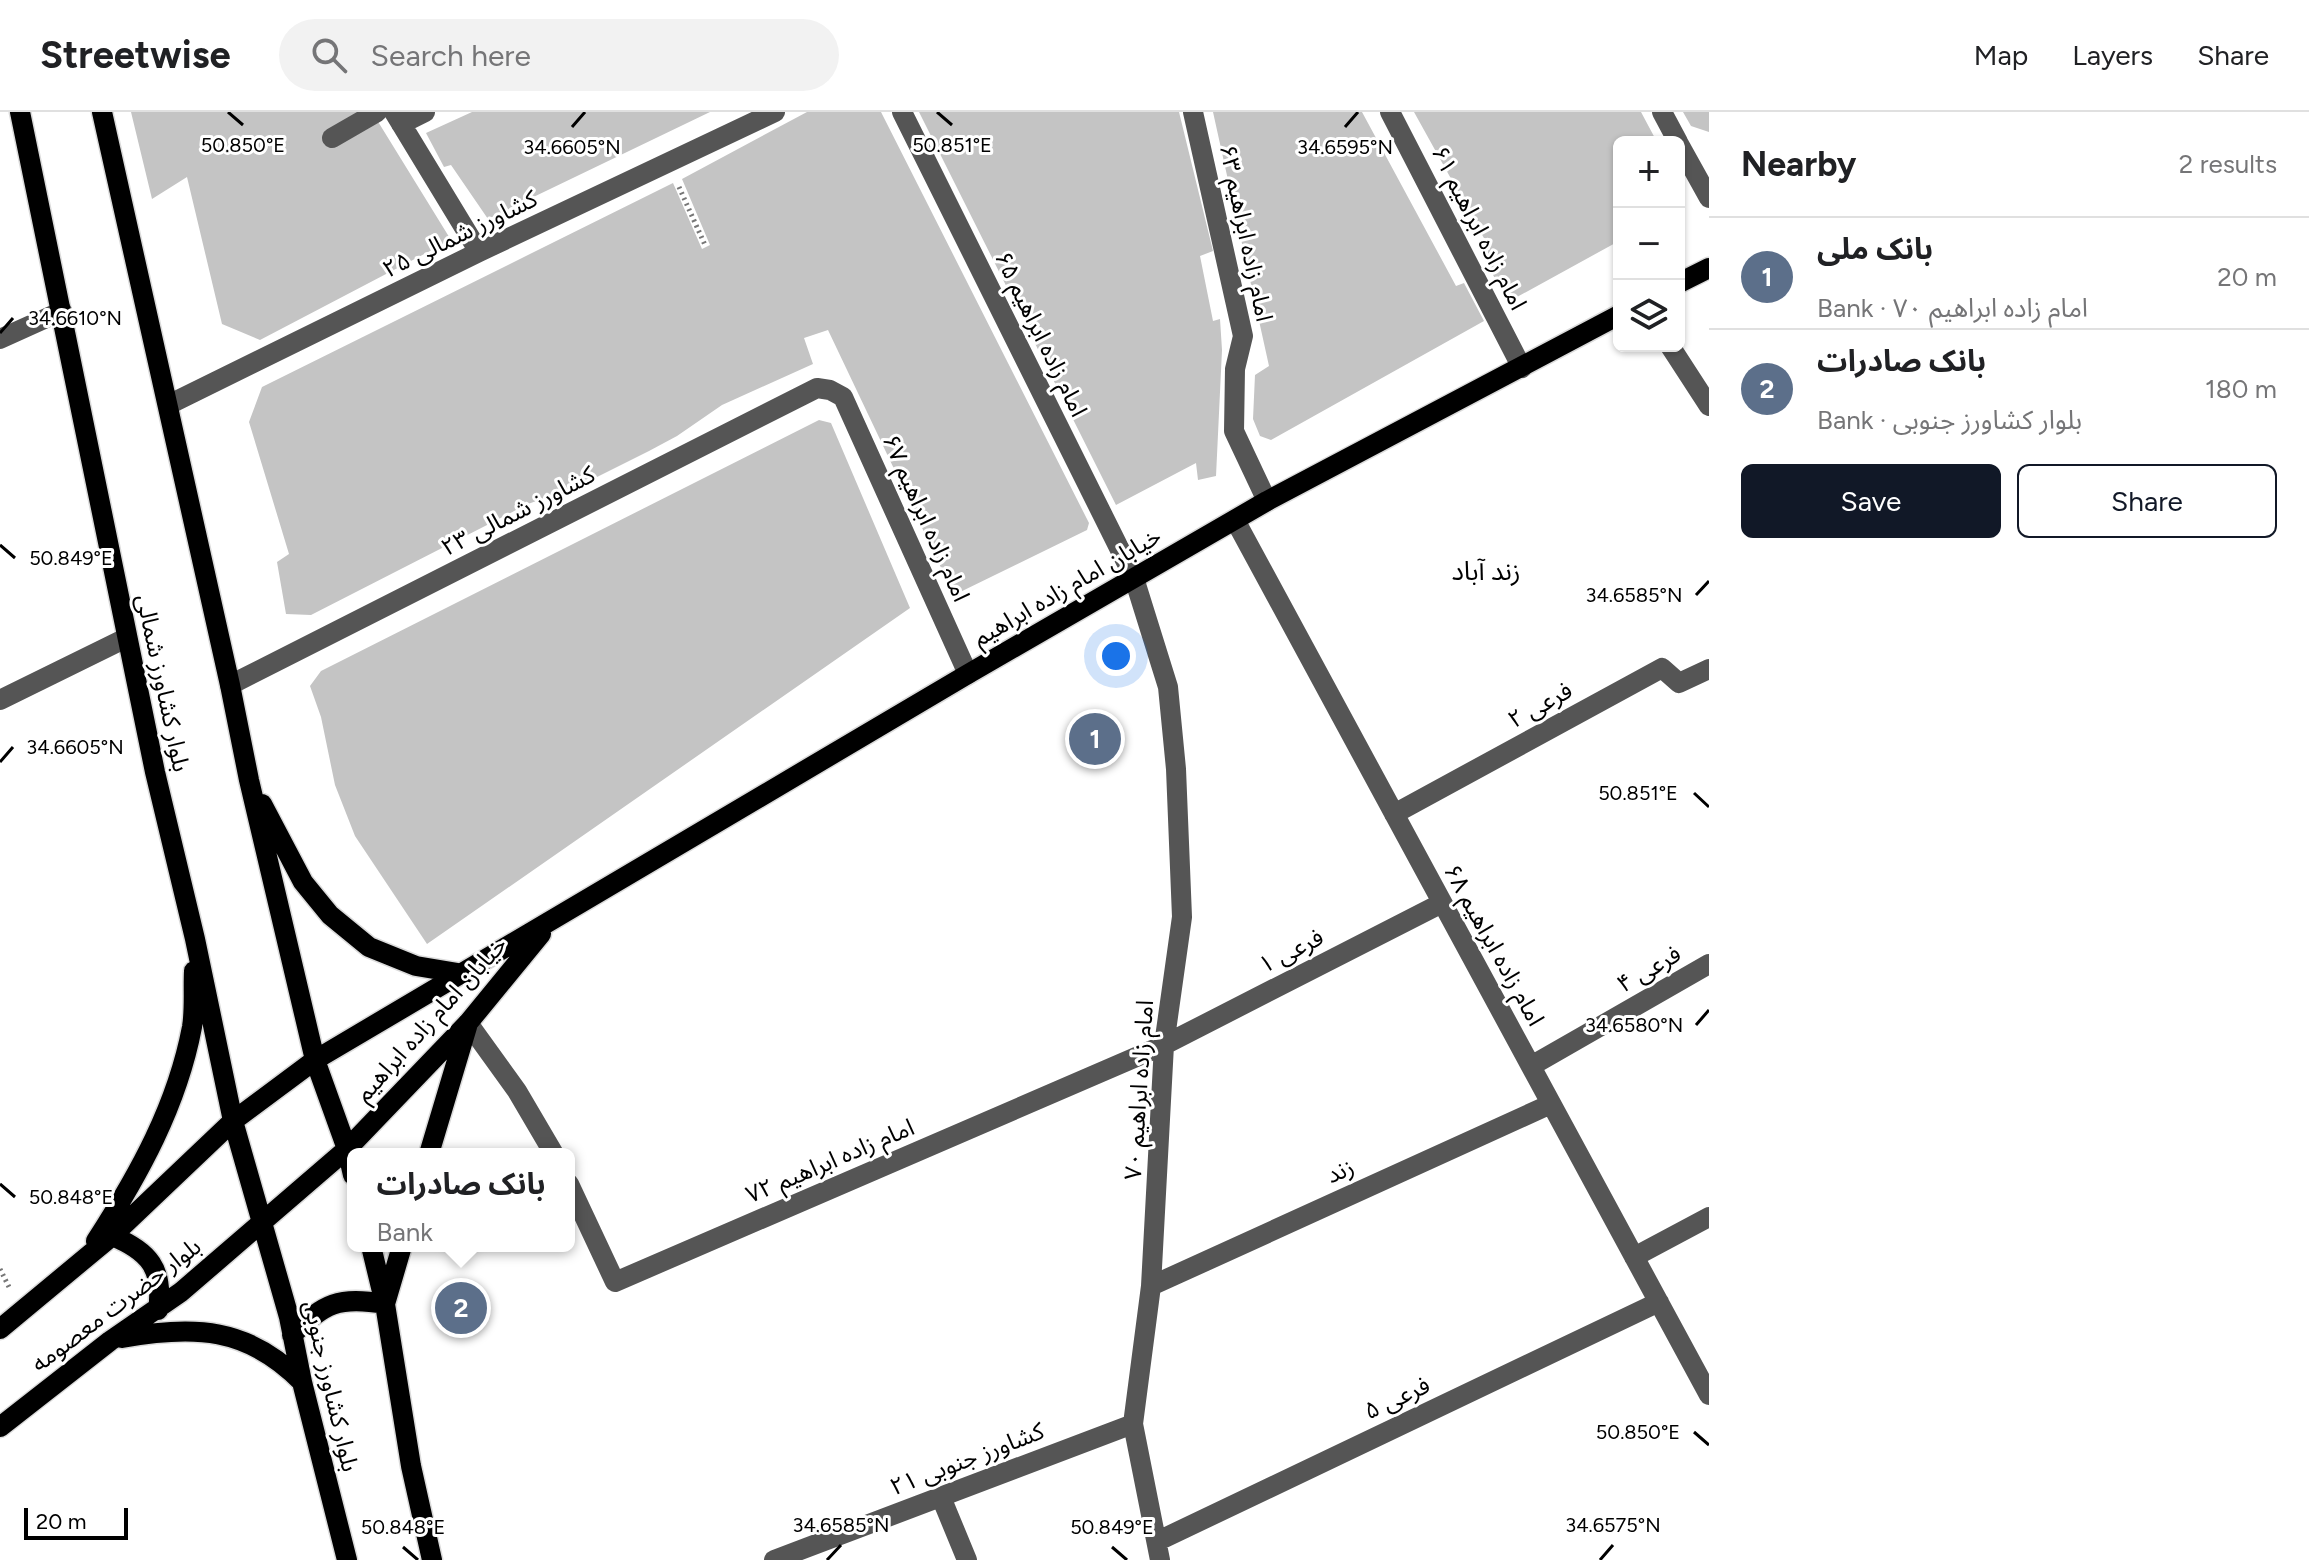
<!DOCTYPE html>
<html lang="en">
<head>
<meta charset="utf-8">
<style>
	:root { --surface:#fff; --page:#f2f2f2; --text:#202124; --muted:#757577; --line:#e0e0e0; --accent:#111827 }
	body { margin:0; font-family:Figtree,"Noto Sans Arabic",sans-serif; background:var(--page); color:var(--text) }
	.controls { position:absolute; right:24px; top:24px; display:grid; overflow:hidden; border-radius:12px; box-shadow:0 2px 6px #0004 }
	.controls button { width:72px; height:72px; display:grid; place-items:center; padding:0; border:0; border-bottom:2px solid var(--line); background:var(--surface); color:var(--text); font:40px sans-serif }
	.scale { position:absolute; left:24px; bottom:20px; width:104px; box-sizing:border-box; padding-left:8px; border:4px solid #000; border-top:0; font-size:22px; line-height:28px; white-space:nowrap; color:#000; -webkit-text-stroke:6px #fff; paint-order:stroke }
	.you { position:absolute; left:1116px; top:544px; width:28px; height:28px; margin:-20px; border:6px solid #fff; border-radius:50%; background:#1a73e8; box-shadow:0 0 0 12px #1a73e833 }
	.badge { display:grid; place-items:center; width:52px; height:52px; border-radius:50%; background:var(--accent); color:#fff; font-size:26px; font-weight:700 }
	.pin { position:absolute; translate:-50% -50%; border:4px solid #fff; box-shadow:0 2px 8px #0006 }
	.popup { position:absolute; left:347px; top:1036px; width:228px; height:104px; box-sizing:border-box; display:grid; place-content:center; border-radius:12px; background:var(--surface); filter:drop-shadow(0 2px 6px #0005); font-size:26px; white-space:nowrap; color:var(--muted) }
	.popup b { font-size:30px; color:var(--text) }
	.popup::after { content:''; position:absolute; left:50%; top:100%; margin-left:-16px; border:16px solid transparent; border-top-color:var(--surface) }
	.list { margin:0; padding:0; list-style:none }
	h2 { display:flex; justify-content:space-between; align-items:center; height:104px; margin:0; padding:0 32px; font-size:34px }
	h2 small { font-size:26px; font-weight:400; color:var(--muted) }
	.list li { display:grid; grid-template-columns:52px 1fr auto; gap:24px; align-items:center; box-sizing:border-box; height:112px; padding:0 32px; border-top:2px solid var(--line) }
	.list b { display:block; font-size:30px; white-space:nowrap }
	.list p { margin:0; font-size:26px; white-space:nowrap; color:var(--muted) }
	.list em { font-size:26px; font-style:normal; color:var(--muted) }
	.actions { display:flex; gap:16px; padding:24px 32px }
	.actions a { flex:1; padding:18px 0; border:2px solid var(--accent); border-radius:12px; text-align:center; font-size:28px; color:var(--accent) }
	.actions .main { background:var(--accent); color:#fff }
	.icon { flex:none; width:44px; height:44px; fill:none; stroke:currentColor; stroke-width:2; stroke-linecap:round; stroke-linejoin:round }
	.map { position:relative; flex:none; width:1709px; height:1448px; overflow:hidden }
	header { display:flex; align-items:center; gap:48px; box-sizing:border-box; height:112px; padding:0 40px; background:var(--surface); border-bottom:2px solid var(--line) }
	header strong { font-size:38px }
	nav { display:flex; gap:44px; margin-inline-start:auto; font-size:28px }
	.search { width:560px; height:72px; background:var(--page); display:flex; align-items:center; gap:20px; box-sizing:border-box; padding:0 28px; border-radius:44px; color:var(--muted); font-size:30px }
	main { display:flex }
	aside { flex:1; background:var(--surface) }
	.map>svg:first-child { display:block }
	.building { fill:#c4c4c4 }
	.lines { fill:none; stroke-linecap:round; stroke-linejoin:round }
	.major-casing { stroke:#dbdbdb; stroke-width:23 }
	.path { stroke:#777; stroke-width:5; stroke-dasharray:2 4; stroke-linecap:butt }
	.minor { stroke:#555; stroke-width:20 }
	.major { stroke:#000; stroke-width:20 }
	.ticks { fill:none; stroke:#000; stroke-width:3 }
	.labels { text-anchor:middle; stroke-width:6; stroke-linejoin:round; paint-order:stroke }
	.street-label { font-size:24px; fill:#000; stroke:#fff }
	.neighbourhood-label { font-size:26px; fill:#000; stroke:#fff }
	.ticks-label { font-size:20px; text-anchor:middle; fill:#000; stroke:#fff; stroke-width:6; stroke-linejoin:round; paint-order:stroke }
</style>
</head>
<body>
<header>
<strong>Streetwise</strong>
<div class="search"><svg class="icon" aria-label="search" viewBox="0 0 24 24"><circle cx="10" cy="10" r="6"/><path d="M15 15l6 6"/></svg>Search here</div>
<nav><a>Map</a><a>Layers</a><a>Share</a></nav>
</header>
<main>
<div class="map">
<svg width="1709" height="1448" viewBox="0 0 1709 1448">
	<rect width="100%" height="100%" fill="#fff"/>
	<path class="building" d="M131,0H365L377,8L451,128L260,228L222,212L187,65L152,87Z
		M472,0H710L488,107L451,53L444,55L426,21Z
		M807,0H881L1089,411L1087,418L954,483L828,218L804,226L813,252L722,293L677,324L649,339L583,372L528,392L311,503L286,502L277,450L289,442L249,310L262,275L673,71L702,137L710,133L682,67Z
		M919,0H1179L1213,139L1200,144L1213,209L1220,207L1222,238L1216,364L1198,368L1196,351L1116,393Z
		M1213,0H1362L1456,174L1464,171L1484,209L1271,328L1260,324L1253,307L1255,263L1269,254Z
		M1414,0H1641L1657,30H1619V129L1508,190L1482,143L1490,137Z
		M1683,0H1709V20L1691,14Z
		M819,308L831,311L910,496L427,832L355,724L335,673L321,605L310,574L321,559Z"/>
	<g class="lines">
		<defs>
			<path id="major" d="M20,0L155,660L195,827L233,1009L289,1205L302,1270L347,1448
				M102,0L230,573L249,668L315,948L347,1037L353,1063
				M1679,171L1709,156
				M262,692L303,770L330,803L369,835L416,854L464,862
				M429,1042L467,915
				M112,1124C149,1139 164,1157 158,1198
				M96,1129C139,1062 177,994 192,915C195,897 193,877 194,859
				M371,1134L385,1192L411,1354L432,1448
				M0,1217L112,1124L233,1009L315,948L968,562L1267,389L1619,203
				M292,1223C324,1191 339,1184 385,1192L402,1134
				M122,1226C194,1213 248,1215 302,1270
				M0,1315L110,1229L181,1180L347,1037L468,911L541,822"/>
		</defs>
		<use href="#major" class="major-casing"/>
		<path class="path" d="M679,75L705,133
			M0,1157L10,1177"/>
		<path class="minor" d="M394,0L479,140
			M902,0L1134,466L1168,575L1176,657L1182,805L1164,933L1151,1174L1133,1312L1160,1448
			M1193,0L1243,224L1235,257L1234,319L1267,389
			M1390,0L1522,256
			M1662,0L1678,30
			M401,12L425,0
			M332,26L377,0
			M1679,32L1709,86
			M0,227L62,199
			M1670,234L1709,294
			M168,293L479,140L775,0
			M1235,408L1709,1283
			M230,573L817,276L830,278L843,285L968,562
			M0,588L126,526
			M1394,702L1662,556L1679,571L1709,557
			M468,911L517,979L554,1042
			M1531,954L1709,852
			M569,1072L615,1170L1164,933L1442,791
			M1634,1145L1709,1105
			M1151,1174L1551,992
			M941,1385L967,1448
			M1158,1429L1659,1190
			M774,1448L1133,1312"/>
		<use href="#major" class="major"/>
	</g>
	<path class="ticks" d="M228,0L243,13M937,0L952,13M572,15L585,0M1345,15L1358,0M0,221L13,206M0,433L15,446M1696,483L1709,469M0,650L13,635M1694,681L1709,695M1696,913L1709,898M0,1072L15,1085M1694,1320L1709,1333M403,1435L418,1448M1112,1435L1127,1448M827,1448L841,1433M1600,1448L1613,1433"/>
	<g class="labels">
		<g class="street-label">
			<text transform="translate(1479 116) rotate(63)" y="8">امام زاده ابراهیم ۶۱</text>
			<text transform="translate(1246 121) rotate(78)" y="8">امام زاده ابراهیم ۶۳</text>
			<text transform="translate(460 122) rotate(-26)" y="8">کشاورز شمالی ۲۵</text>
			<text transform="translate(1041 222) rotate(64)" y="8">امام زاده ابراهیم ۶۵</text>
			<text transform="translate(518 399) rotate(-27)" y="8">کشاورز شمالی ۲۳</text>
			<text transform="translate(926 406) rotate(66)" y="8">امام زاده ابراهیم ۶۷</text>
			<text transform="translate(1067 475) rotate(-30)" y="8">خیابان امام زاده ابراهیم</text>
			<text transform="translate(163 571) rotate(78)" y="8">بلوار کشاورز شمالی</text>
			<text transform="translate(1540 593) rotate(-29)" y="8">فرعی ۲</text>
			<text transform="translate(1494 833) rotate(61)" y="8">امام زاده ابراهیم ۶۸</text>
			<text transform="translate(1291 839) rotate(-27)" y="8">فرعی ۱</text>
			<text transform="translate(1649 857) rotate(-30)" y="8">فرعی ۴</text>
			<text transform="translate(431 907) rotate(-48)" y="8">خیابان امام زاده ابراهیم</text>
			<text transform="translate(1139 978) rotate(-86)" y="8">امام زاده ابراهیم ۷۰</text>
			<text transform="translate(830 1049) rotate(-23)" y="8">امام زاده ابراهیم ۷۲</text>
			<text transform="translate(1340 1059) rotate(-24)" y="8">زند</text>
			<text transform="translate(116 1193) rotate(-37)" y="8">بلوار حضرت معصومه</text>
			<text transform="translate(331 1274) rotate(77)" y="8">بلوار کشاورز جنوبی</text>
			<text transform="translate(1397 1286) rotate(-25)" y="8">فرعی ۵</text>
			<text transform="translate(967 1347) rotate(-21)" y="8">کشاورز جنوبی ۲۱</text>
		</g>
		<g class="neighbourhood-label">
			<text x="1486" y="468">زند آباد</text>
		</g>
	</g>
	<g class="ticks-label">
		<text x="243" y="40">50.850°E</text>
		<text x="952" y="40">50.851°E</text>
		<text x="572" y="42">34.6605°N</text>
		<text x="1345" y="42">34.6595°N</text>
		<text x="75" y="213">34.6610°N</text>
		<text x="71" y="453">50.849°E</text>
		<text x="1634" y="490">34.6585°N</text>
		<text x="75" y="642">34.6605°N</text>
		<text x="1638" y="688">50.851°E</text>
		<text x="1634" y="920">34.6580°N</text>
		<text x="71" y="1092">50.848°E</text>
		<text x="1638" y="1327">50.850°E</text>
		<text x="841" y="1420">34.6585°N</text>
		<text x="1613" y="1420">34.6575°N</text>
		<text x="403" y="1422">50.848°E</text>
		<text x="1112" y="1422">50.849°E</text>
	</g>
</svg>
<div class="controls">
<button>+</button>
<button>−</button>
<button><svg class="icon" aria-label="layers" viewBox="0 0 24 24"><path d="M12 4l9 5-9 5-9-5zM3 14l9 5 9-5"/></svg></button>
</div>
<div class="scale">20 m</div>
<div class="you"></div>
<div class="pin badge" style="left:1095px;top:627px;background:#5c6f8a">1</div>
<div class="pin badge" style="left:461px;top:1196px;background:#5c6f8a">2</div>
<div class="popup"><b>بانک صادرات</b>Bank</div>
</div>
<aside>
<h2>Nearby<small>2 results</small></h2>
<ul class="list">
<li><span class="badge" style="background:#5c6f8a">1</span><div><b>بانک ملی</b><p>Bank · امام زاده ابراهیم ۷۰</p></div><em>20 m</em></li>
<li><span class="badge" style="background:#5c6f8a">2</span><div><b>بانک صادرات</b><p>Bank · بلوار کشاورز جنوبی</p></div><em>180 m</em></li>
</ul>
<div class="actions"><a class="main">Save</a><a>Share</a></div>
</aside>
</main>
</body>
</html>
